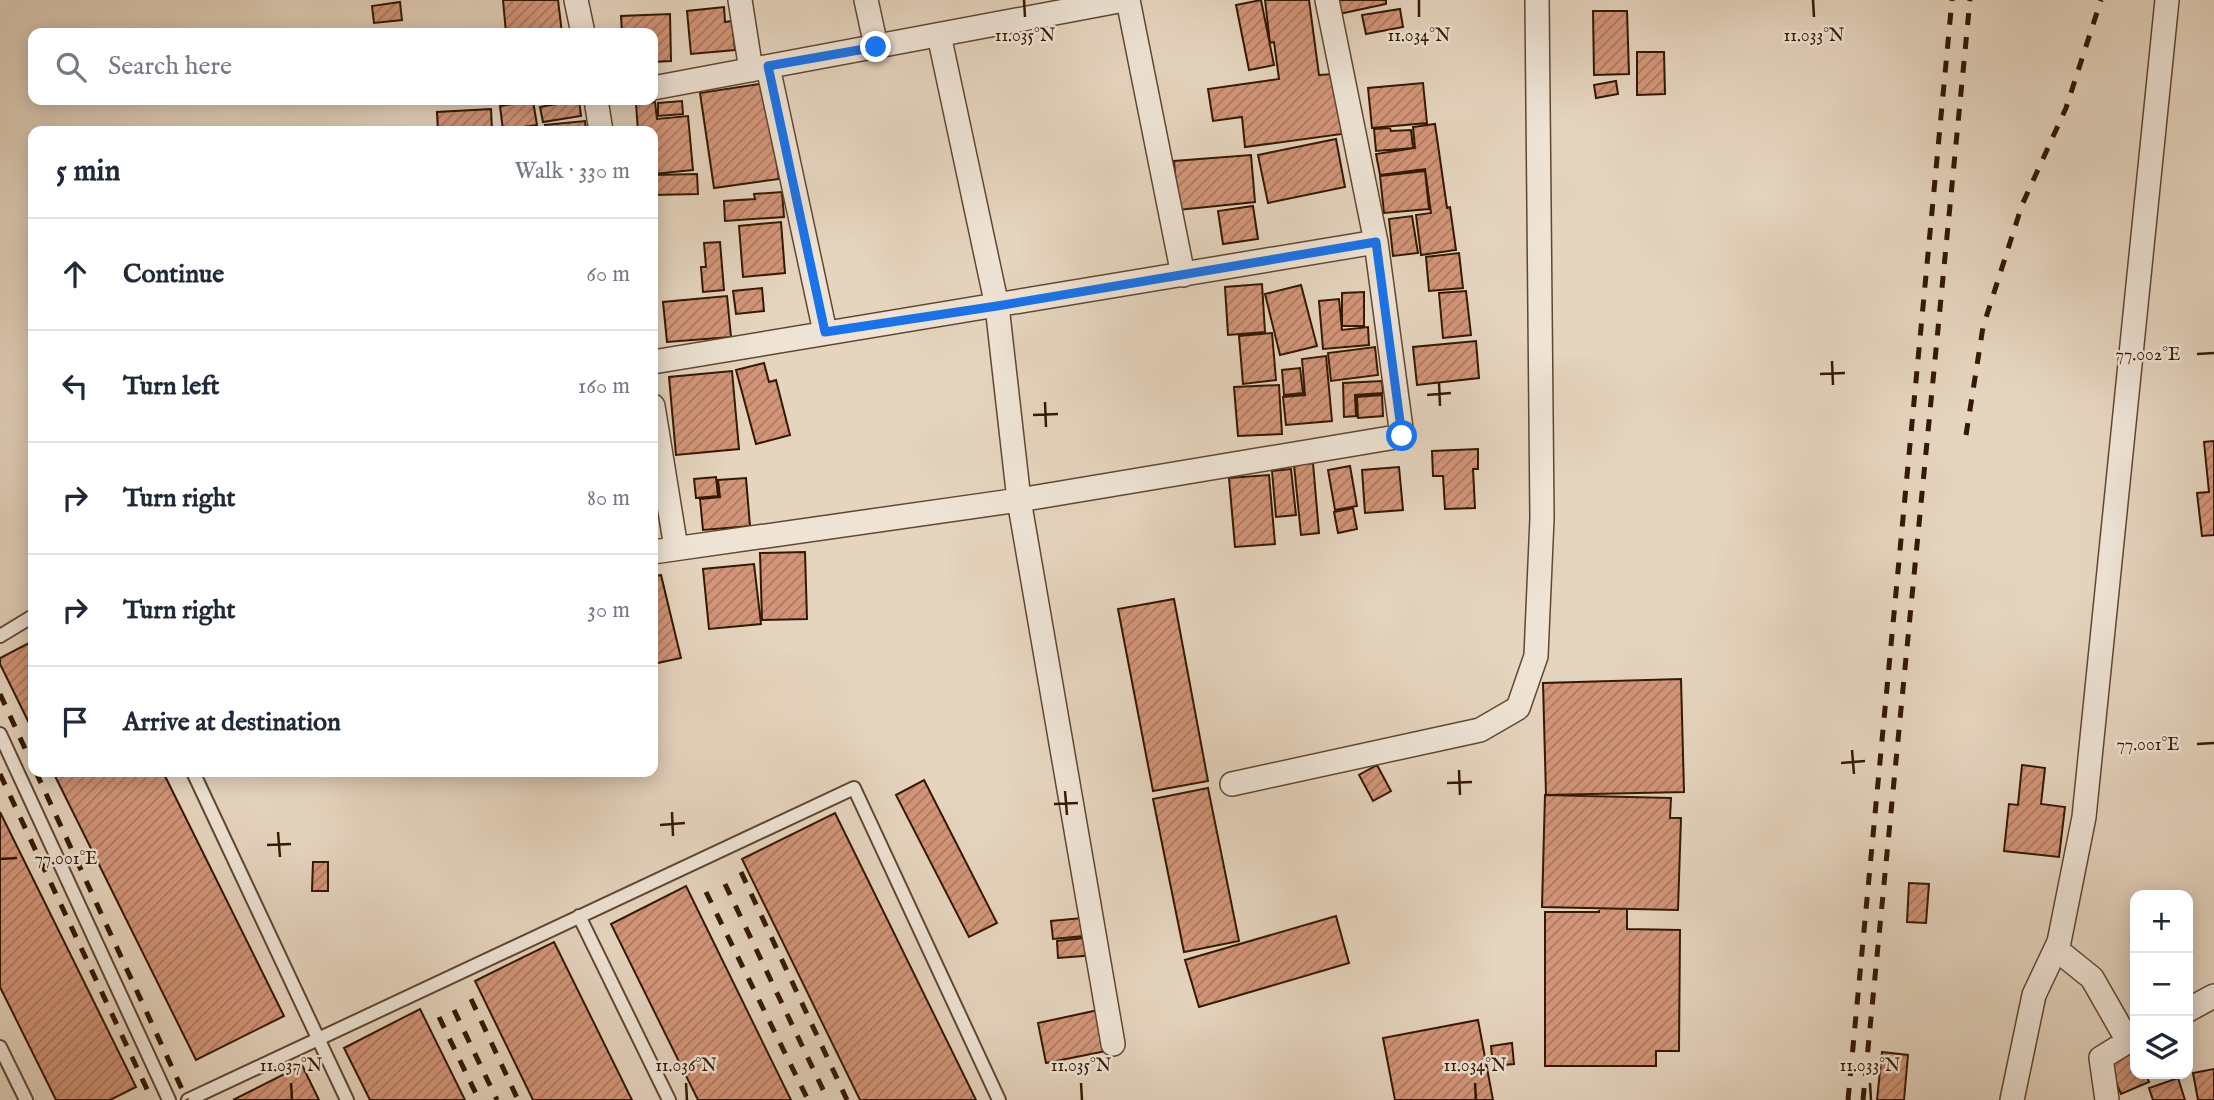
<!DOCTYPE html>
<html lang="en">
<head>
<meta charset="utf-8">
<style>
	:root { --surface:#fff; --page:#f2f2f3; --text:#1f2937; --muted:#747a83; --line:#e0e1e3 }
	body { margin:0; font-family:"IM FELL English",serif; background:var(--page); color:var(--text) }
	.controls { position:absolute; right:21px; bottom:21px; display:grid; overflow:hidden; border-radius:14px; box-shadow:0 4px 18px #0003 }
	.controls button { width:63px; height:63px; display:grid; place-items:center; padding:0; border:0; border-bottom:2px solid var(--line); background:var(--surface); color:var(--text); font:35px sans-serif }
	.stop { position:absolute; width:21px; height:21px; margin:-16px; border:5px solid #1a73e8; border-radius:50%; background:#fff }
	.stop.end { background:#1a73e8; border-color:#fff; box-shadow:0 2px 7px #0008 }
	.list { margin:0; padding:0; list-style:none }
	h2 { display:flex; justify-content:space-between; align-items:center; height:91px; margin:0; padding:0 28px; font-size:30px }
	h2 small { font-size:23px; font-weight:400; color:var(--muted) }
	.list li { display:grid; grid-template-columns:46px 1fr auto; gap:21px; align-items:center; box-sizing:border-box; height:112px; padding:0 28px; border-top:2px solid var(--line) }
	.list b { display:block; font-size:26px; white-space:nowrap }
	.list em { font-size:23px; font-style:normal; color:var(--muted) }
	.icon { flex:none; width:38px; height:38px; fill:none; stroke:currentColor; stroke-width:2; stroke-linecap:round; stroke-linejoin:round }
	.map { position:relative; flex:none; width:2214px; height:1100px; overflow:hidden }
	.search { position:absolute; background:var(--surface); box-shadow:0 4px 18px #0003; left:28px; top:28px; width:630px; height:77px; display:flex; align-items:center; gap:18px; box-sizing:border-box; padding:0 24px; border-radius:14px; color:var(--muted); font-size:26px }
	.panel { position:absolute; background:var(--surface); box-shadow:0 4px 18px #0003; left:28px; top:126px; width:630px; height:651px; border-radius:14px }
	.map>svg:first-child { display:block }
	.building { fill:url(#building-hatch); stroke:#341800; stroke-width:2 }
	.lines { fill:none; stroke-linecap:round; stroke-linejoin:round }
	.lane-casing { stroke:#604730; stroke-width:16 }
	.street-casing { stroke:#604730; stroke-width:26 }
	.lane { stroke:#eee3d5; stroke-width:12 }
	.street { stroke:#eee3d5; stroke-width:23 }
	.rail { stroke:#341800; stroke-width:5; stroke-dasharray:12 12; stroke-linecap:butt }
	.route { stroke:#1a73e8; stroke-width:9 }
	.ticks { fill:none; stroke:#341800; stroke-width:2.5 }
	.ticks-label { font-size:18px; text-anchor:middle; fill:#341800; stroke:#eee3d5; stroke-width:5; stroke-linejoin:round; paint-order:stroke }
</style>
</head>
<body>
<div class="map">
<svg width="2214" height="1100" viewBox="0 0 2214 1100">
	<defs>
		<pattern id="building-hatch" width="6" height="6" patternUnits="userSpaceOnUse" patternTransform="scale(1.75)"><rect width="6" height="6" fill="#d39579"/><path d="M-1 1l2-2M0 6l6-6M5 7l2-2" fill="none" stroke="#ac7961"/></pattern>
	</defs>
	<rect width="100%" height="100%" fill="#e5d4be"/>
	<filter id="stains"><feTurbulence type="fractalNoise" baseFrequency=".00286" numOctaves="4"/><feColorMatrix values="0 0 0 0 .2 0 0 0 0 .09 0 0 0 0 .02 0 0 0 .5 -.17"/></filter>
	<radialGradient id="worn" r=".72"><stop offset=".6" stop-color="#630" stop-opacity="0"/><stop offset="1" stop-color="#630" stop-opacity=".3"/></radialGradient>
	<path class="building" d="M503,0H558L562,33H506Z
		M1261,0L1274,65L1249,70L1236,5Z
		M1265,0H1309L1319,75L1334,74L1342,134L1245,147L1242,117L1213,121L1208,89L1279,79L1274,42L1270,43Z
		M1336,0H1386V4L1339,14Z
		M400,2L402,20L374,23L372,6Z
		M724,7L725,22L732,21L735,50L691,54L687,11Z
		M1400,9L1403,27L1366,34L1362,15Z
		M1593,11H1627L1629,74L1594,75Z
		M670,14L671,61L653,62V33H622L621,16Z
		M1637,52H1664L1665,94L1637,95Z
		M1616,81L1618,94L1596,98L1594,85Z
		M765,83L779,179L714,188L700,93Z
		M1423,83L1427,123L1372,128L1368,88Z
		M579,100L581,116L543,122L540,107Z
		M533,101L537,125L503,130L500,106Z
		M682,101L683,114L658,116V103Z
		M655,102L657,119L688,116L693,170L653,174V131H638L636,104Z
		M491,109L492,131H438L437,112Z
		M585,121L586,131H546L545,125Z
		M1435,124L1447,208L1450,207L1456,250L1421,255L1416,215L1431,213L1425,169L1380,175L1376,154L1415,148L1413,127Z
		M1390,128L1391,131L1411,130L1413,148L1376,151L1374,129Z
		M1336,139L1345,187L1268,203L1258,155Z
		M1251,155L1255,202L1178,210L1174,161Z
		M1425,171L1429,209L1384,213L1380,176Z
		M697,174L698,194L653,195V175Z
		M782,192L784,217L725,221L724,201L755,199L754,194Z
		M1253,206L1258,239L1223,244L1218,211Z
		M1412,216L1418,253L1393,256L1389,219Z
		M781,222L785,273L743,277L739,226Z
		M720,242L724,290L703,292L701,267H706L704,243Z
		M1459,253L1463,288L1429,291L1426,257Z
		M1262,284L1265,332L1228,335L1225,287Z
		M1301,285L1317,346L1280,355L1265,294Z
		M762,288L764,311L736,314L733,291Z
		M1466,291L1471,335L1443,338L1439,293Z
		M1364,292V326H1342V293Z
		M727,296L731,337L667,342L663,302Z
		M1339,299L1342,330L1368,327L1369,345L1323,349L1319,301Z
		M1272,333L1276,380L1243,384L1239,336Z
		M1476,341L1479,378L1417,385L1413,347Z
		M1375,347L1378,375L1331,381L1328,353Z
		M1326,356L1332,421L1286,425L1283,397L1305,395L1302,359Z
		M764,363L769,382L776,380L790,435L756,444L736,370Z
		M1300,368L1303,393L1284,395L1282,370Z
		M732,371L739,449L676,455L669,377Z
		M1382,381L1383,393L1355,395L1356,416L1344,417L1343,383Z
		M1279,385L1282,434L1238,436L1234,387Z
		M1382,395L1383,416L1358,418L1357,397Z
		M2214,441V535L2202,536L2197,493L2209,492L2204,442Z
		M1478,449V469H1473L1475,508L1445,509L1443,476H1433L1432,451Z
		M1313,463L1319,533L1301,535L1294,465Z
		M1350,466L1357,506L1335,510L1328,470Z
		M1399,467L1403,510L1365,513L1362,470Z
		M1291,469L1296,515L1276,517L1272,471Z
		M1269,475L1275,544L1235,547L1229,478Z
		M716,477L718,496L696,498L694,479Z
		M746,478L750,526L703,530L700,499L720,497L718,480Z
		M1353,508L1357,529L1338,533L1334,512Z
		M805,552L807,619L762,620L760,553Z
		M754,564L761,624L709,629L703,569Z
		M661,575L681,658L653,664V577Z
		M1174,599L1208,781L1153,791L1118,609Z
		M33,641V731L0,664V658Z
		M1681,679L1684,792L1546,795L1543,683Z
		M1377,765L1391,791L1373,801L1359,775Z
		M2022,765L2045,768L2041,804L2065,807L2059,857L2004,851L2009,804L2018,805Z
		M53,772H163L284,1016L196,1060Z
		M924,780L997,923L969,937L896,795Z
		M1208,788L1239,941L1184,952L1153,799Z
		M1545,795L1671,798L1670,818H1681L1678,910L1542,907Z
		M0,812L136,1087L110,1100H56L0,987Z
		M835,813L976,1100H860L742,859Z
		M313,862H328V891H312Z
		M1909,883L1929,884L1926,923L1907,922Z
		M686,886L791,1100H698L611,924Z
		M1599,909H1627V929L1680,930L1679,1051H1656V1066H1545V912H1599Z
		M1336,916L1349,963L1199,1007L1185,960Z
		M1082,918L1084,936L1053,939L1051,921Z
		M1094,937L1096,955L1058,958L1057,941Z
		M554,942L632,1100H533L475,981Z
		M420,1009L465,1100H370L344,1048Z
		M1103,1009L1111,1050L1046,1063L1038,1023Z
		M1478,1020L1493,1100H1395L1383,1038Z
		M1512,1043L1514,1064L1493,1066L1491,1046Z
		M1882,1052L1908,1055L1904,1100H1877Z
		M2135,1052V1074H2146L2149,1082L2121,1094L2108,1064Z
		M302,1065L319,1100H233Z
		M2214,1069V1100H2198L2193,1073Z
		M2178,1078L2185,1100H2153L2149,1088Z"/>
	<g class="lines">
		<defs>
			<path id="lane" d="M0,636L33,616
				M0,734L169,1100
				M193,772L347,1100
				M579,916L669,1100
				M0,1047L26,1100
				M188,1100L854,788L999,1100"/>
			<path id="street" d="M576,0L583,33
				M740,0L751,70
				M866,0L876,46
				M1128,0L1183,275
				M939,35L997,306L1019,500L1113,1044
				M768,67L825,332
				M653,88L1124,0
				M596,100L601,131
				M653,362L1376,242
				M653,406L676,548
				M653,552L1019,500L1402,436L1376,242L1327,0
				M1232,784L1480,730L1518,708L1536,656L1542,518L1537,0
				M2056,949L2092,978L2128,1041
				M2188,1010L2214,996
				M2012,1100L2034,995L2059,942L2084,817L2167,0
				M2107,1100L2101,1058L2135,1037"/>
		</defs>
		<use href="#lane" class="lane-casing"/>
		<use href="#street" class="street-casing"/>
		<use href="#lane" class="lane"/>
		<use href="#street" class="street"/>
		<path class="rail" d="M1966,435L1983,327L2022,205L2066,108L2101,0
			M0,694L33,766
			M36,772L187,1100
			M0,774L152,1100
			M741,872L847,1100
			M725,884L828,1100
			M706,892L808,1100
			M471,999L518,1100
			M454,1010L497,1100
			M439,1017L479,1100
			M1848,1100L1952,0
			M1863,1100L1970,0"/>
	</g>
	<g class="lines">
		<path class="route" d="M876,47L768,66L825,332L997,306L1376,242L1402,436"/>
	</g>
	<path class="ticks" d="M1024,0L1025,17M1419,0V17M1813,0L1814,17M2197,354L2214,353M1832,361L1833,385M1820,374L1845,373M1439,382L1440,406M1427,395L1451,393M1045,402L1046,427M1033,415L1058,414M2197,744L2214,743M1852,750L1854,774M1841,763L1865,761M1459,770L1460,795M1447,783L1472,782M1065,791L1067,815M1054,804L1078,803M672,812L673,836M660,825L685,823M278,832L280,857M267,845L291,844M0,859L17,858M291,1083L292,1100M686,1083L687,1100M1081,1083L1082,1100M1475,1083L1476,1100M1870,1083L1871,1100"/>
	<g class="ticks-label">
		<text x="1025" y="41">11.035°N</text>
		<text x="1419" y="41">11.034°N</text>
		<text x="1814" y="41">11.033°N</text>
		<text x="2148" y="360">77.002°E</text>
		<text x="2148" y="750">77.001°E</text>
		<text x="66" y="864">77.001°E</text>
		<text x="291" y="1071">11.037°N</text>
		<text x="686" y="1071">11.036°N</text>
		<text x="1081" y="1071">11.035°N</text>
		<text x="1475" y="1071">11.034°N</text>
		<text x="1870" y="1071">11.033°N</text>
	</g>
	<rect width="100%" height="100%" filter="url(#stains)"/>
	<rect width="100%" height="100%" fill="url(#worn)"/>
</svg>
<div class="controls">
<button>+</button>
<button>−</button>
<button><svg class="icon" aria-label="layers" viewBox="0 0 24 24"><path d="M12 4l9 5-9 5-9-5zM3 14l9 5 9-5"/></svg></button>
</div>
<div class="stop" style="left:1402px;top:436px"></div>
<div class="stop end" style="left:876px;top:47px"></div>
<div class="search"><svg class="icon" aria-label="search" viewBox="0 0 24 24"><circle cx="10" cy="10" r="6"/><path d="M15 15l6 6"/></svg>Search here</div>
<section class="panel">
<h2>5 min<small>Walk · 330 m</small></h2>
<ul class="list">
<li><svg class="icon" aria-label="ahead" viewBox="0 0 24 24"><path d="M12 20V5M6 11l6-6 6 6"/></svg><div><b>Continue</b></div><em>60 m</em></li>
<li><svg class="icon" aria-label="left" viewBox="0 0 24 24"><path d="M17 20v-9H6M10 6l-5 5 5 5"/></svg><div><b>Turn left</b></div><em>160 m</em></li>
<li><svg class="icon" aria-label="right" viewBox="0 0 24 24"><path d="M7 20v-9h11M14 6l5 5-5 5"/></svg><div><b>Turn right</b></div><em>80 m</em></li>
<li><svg class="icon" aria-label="right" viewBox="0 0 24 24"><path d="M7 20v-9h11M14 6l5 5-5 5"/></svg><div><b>Turn right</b></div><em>30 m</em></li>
<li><svg class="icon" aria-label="arrive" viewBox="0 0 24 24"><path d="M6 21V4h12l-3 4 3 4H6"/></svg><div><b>Arrive at destination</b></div></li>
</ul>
</section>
</div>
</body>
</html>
